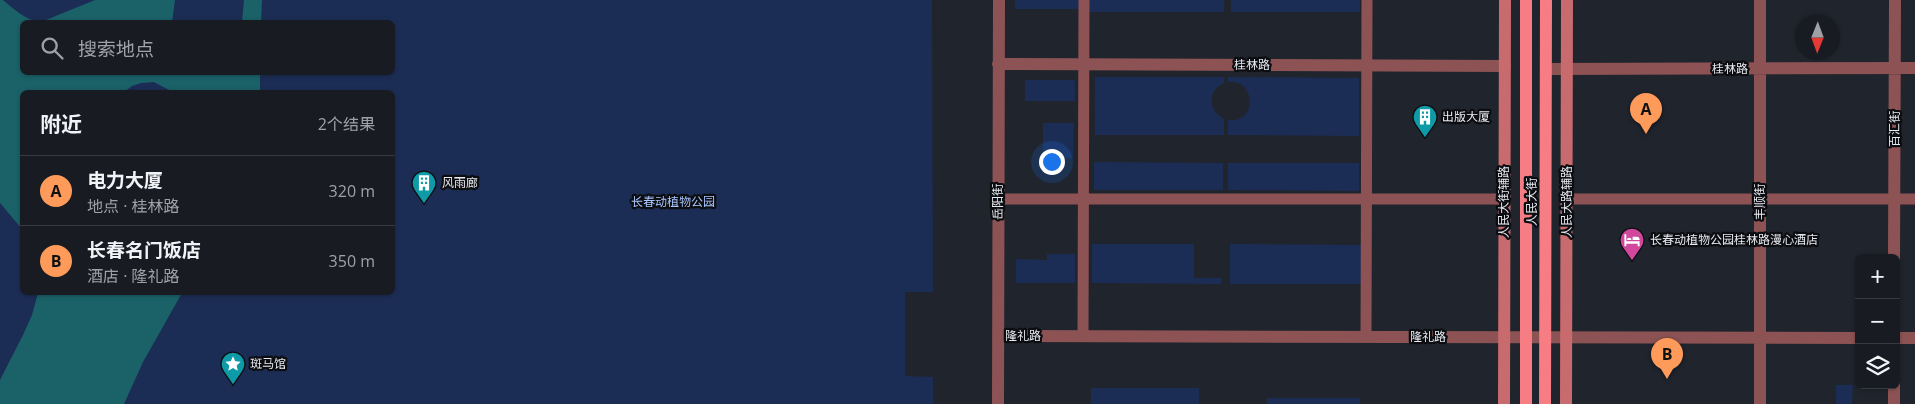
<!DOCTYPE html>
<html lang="zh">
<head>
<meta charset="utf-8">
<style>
	:root { --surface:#181b22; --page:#25282f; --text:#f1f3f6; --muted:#9fa1a5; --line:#363940; --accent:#ff9b5a }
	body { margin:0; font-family:"Open Sans","Noto Sans SC",sans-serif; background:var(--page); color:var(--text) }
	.controls { position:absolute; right:15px; bottom:15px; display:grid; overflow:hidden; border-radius:8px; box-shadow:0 1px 4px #0004 }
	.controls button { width:45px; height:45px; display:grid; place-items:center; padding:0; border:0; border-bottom:1px solid var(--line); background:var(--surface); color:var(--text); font:25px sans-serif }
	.compass { position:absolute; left:1795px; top:15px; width:45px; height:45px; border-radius:50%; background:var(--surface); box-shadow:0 1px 4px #0004; rotate:181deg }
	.you { position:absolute; left:1051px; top:161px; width:18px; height:18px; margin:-12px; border:4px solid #fff; border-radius:50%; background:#1a73e8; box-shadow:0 0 0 8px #1a73e833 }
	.badge { display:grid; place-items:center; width:32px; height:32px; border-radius:50%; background:var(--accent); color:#111; font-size:16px; font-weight:700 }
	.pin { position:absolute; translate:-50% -41px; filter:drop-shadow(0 1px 2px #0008) }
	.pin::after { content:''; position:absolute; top:26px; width:18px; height:15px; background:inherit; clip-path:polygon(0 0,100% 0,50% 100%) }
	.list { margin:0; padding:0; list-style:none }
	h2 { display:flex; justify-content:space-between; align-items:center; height:65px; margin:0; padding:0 20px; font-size:21px }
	h2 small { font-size:16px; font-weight:400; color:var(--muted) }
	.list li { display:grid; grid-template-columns:32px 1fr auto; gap:15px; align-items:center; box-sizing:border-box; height:70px; padding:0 20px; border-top:1px solid var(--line) }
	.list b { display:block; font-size:19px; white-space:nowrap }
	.list p { margin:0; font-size:16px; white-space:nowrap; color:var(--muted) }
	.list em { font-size:16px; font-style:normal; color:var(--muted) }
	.icon { flex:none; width:28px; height:28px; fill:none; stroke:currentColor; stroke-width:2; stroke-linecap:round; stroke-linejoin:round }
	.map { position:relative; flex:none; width:1915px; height:404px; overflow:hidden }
	.search { position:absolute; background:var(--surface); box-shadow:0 1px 4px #0004; left:20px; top:20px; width:375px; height:55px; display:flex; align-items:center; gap:12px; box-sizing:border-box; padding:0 18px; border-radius:8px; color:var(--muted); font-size:19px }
	.panel { position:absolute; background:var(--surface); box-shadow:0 1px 4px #0004; left:20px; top:90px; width:375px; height:205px; border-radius:8px }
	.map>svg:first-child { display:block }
	.green { fill:#1c2d55; fill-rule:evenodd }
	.water { fill:#1a6268 }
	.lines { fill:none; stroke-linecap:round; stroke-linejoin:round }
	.minor { stroke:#8d5354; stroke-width:11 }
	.tertiary { stroke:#8d5354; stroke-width:12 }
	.secondary { stroke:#c86b6f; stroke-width:12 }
	.primary { stroke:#f67d83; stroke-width:12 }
	.labels { text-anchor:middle; stroke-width:4.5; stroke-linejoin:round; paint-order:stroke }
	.street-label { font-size:12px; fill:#e6e9ef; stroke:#0c0d11 }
	.poi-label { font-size:12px; fill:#e6e9ef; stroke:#0c0d11; text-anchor:start }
	.park-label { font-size:12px; fill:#a8c4fd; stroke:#0c0d11 }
</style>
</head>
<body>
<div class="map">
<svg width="1915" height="404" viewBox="0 0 1915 404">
	<rect width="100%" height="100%" fill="#20242d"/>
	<path class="green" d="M0,0H932L933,292H905V376L933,377V404H0ZM22,22H392V72H22ZM22,92H392V292H22Z
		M1015,0H1080V9H1015Z
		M1089,0H1224V12H1089Z
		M1231,0H1360V12H1231Z
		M1095,77H1224V83C1207,90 1208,111 1224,119V135H1095Z
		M1228,77L1359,78V136L1228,135V120C1257,124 1257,79 1228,82Z
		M1025,80H1075V101H1025Z
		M1043,123H1074L1073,158H1043Z
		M1094,162L1223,163V190H1094Z
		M1228,163H1359V191L1228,190Z
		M1092,244H1194V278H1221V284L1092,283Z
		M1230,244L1361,245V284H1230Z
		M1047,254H1075V283H1016V259L1047,260Z
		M1836,385H1853L1852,404H1836Z
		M1091,388H1199V404H1091Z
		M1267,398H1360V404H1267Z"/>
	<path class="water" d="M0,0H3C15,10 25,20 41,22L95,0H175L172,22H22V72L260,73V92H173L154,82L141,83L132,86L124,92H22V229L0,203Z
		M244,0H262L261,22H242Z
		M38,293V292L182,293L143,362L124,404H0V380L23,335L32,315Z"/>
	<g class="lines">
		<path class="minor" d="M998,199H1504
			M1567,199H1915
			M1083,336L1084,0
			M1366,337L1367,0"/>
		<path class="tertiary" d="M998,64L1505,66
			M1546,69L1915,68
			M1894,258L1895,0
			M998,336L1859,338
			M1896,338H1915
			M998,404L999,0
			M1760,404V0
			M1894,404V385"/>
		<path class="secondary" d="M1504,404L1505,0
			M1566,404L1567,0"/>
		<path class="primary" d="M1526,404V0
			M1545,404L1546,0"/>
	</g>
	<defs>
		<symbol id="building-pin" viewBox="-11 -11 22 30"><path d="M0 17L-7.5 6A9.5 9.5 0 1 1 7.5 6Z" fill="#0f9aa8" stroke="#0c0d11"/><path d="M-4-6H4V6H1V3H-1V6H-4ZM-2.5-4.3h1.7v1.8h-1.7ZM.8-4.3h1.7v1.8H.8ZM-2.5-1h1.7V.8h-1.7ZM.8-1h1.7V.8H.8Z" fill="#fff"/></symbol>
		<symbol id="hotel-pin" viewBox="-11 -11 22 30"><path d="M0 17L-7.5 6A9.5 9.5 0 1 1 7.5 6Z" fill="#d1479c" stroke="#0c0d11"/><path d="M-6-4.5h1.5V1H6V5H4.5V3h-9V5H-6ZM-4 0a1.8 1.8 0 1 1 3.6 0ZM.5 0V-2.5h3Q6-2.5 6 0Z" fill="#fff"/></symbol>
		<symbol id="sight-pin" viewBox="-11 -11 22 30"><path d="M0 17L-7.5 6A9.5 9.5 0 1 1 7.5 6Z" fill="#0f9aa8" stroke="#0c0d11"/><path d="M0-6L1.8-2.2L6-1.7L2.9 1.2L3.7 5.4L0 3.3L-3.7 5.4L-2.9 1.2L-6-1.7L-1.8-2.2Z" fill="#fff"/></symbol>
	</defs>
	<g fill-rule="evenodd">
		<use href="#building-pin" x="1411" y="103" width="28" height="38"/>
		<use href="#building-pin" x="410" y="169" width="28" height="38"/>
		<use href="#hotel-pin" x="1618" y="226" width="28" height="38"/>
		<use href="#sight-pin" x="219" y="350" width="28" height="38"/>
	</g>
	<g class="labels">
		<g class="street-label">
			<text x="1252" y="69">桂林路</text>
			<text x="1730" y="73">桂林路</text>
			<text transform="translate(1895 129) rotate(-90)" y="4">百汇街</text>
			<text transform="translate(998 202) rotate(-90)" y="4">岳阳街</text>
			<text transform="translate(1504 202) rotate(-90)" y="4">人民大街辅路</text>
			<text transform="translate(1532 202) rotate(-90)" y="4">人民大街</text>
			<text transform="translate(1567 202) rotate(-90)" y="4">人民大路辅路</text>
			<text transform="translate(1760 202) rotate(-90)" y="4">丰顺街</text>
			<text x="1023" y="340">隆礼路</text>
			<text x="1428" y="341">隆礼路</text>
		</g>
		<g class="poi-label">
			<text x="1442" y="121">出版大厦</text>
			<text x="442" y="187">风雨廊</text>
			<text x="1650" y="244">长春动植物公园桂林路漫心酒店</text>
			<text x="250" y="368">斑马馆</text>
		</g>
		<g class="park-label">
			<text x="673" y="206">长春动植物公园</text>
		</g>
	</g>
</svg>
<div class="controls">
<button>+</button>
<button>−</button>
<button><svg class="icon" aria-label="layers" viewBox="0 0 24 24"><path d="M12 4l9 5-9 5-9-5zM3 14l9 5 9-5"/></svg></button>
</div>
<svg class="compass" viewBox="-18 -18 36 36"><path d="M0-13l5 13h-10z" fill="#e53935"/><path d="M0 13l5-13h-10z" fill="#9fa1a5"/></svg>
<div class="you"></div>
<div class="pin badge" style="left:1646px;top:134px">A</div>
<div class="pin badge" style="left:1667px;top:379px">B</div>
<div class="search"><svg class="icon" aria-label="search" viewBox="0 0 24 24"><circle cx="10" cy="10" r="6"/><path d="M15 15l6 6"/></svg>搜索地点</div>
<section class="panel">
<h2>附近<small>2个结果</small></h2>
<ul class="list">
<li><span class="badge">A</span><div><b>电力大厦</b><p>地点 · 桂林路</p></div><em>320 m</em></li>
<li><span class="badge">B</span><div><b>长春名门饭店</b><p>酒店 · 隆礼路</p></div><em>350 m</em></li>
</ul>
</section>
</div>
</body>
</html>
